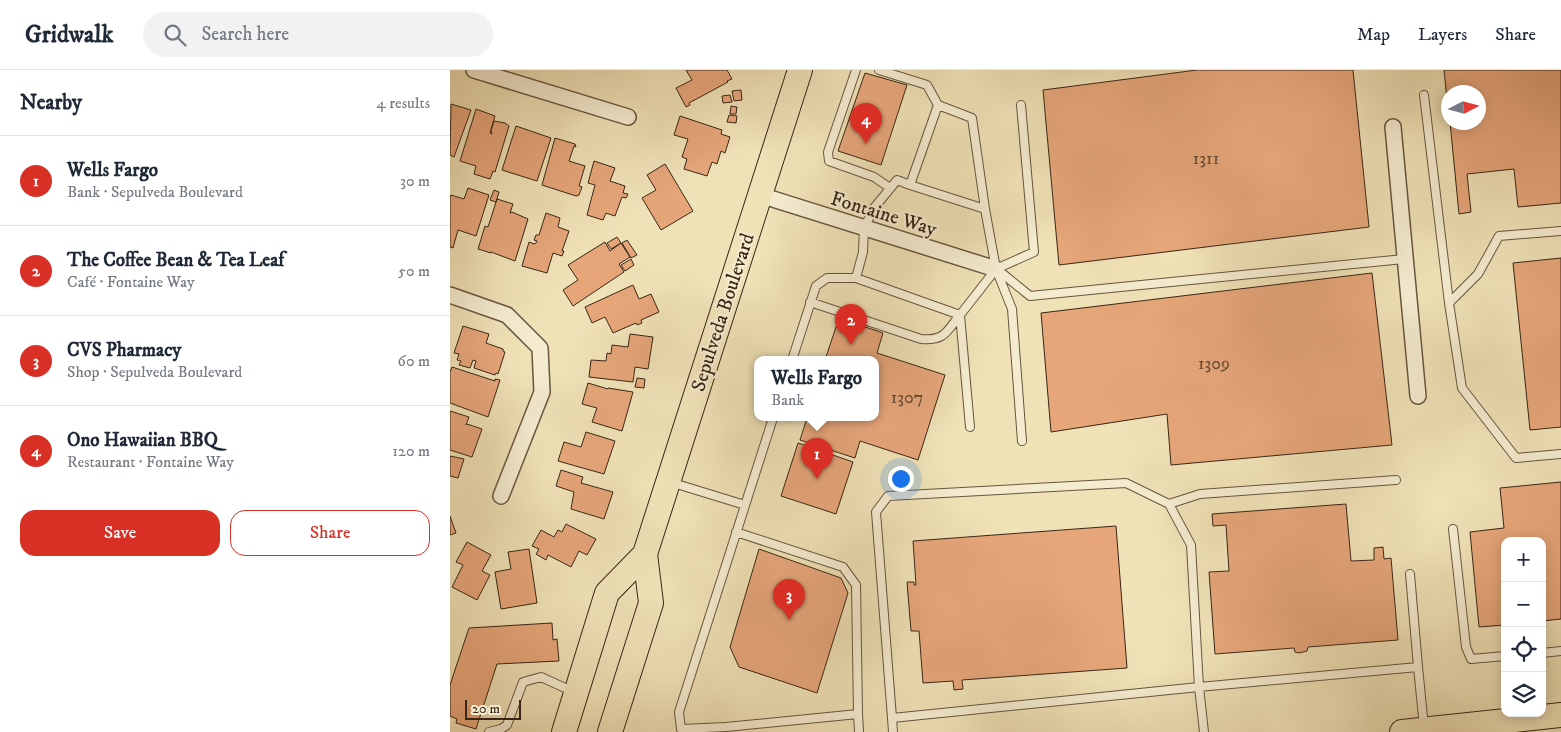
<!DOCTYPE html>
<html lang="en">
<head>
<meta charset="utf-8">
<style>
	:root { --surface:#fff; --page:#f2f2f3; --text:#1f2937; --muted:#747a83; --line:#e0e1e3; --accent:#d93025 }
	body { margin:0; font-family:"IM FELL DW Pica",serif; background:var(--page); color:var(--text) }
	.controls { position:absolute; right:15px; bottom:15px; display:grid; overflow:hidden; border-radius:10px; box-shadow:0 2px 12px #0003 }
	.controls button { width:45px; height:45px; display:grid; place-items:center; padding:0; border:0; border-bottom:1px solid var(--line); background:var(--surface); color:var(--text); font:25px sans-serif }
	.compass { position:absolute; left:991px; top:15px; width:45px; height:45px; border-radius:50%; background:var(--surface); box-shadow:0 2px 12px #0003; rotate:84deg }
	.scale { position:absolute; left:15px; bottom:12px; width:56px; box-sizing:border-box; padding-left:5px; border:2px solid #392616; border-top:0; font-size:14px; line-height:18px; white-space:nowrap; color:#392616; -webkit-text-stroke:4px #f5ecd0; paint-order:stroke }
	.you { position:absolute; left:450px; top:408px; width:18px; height:18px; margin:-12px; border:4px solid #fff; border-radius:50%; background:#1a73e8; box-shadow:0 0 0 8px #1a73e833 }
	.badge { display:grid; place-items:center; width:32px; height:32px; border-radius:50%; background:var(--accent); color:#fff; font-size:16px; font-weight:700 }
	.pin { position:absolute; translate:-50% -41px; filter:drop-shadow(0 1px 2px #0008) }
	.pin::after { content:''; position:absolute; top:26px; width:18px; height:15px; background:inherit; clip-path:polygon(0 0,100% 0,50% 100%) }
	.popup { position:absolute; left:304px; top:286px; width:125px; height:65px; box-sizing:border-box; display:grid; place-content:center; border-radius:10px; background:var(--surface); filter:drop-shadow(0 1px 4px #0005); font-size:16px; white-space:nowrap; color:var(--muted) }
	.popup b { font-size:19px; color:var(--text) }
	.popup::after { content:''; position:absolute; left:50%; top:100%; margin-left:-10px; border:10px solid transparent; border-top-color:var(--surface) }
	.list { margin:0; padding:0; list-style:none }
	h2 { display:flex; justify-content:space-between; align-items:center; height:65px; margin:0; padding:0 20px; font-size:21px }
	h2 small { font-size:16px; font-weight:400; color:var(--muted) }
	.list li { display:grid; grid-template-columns:32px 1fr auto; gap:15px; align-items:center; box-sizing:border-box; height:90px; padding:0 20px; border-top:1px solid var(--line) }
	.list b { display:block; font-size:19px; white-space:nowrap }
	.list p { margin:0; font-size:16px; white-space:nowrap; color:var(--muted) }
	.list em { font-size:16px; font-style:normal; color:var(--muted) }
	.actions { display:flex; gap:10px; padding:15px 20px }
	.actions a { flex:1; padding:11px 0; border:1px solid var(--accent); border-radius:15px; text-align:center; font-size:18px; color:var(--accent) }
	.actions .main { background:var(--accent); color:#fff }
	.icon { flex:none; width:28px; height:28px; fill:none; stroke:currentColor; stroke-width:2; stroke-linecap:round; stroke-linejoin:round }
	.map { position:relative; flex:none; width:1111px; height:662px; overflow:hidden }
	header { display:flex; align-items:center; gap:30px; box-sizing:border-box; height:70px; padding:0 25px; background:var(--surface); border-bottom:1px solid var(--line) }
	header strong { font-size:24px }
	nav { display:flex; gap:28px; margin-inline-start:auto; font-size:18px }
	.search { width:350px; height:45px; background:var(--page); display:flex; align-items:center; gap:12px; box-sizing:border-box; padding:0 18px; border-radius:28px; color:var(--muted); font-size:19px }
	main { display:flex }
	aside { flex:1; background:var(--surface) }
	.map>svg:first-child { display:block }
	.building { fill:#e6a67a; stroke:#392616 }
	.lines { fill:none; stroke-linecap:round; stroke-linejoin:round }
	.service-casing { stroke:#67553e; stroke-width:10 }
	.minor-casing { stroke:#67553e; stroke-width:18 }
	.primary-casing { stroke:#392616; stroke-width:26 }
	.service { stroke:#f5ecd0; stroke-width:8 }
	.minor { stroke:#f5ecd0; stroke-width:15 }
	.primary { stroke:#f0e2b7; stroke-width:24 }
	.labels { text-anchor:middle; stroke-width:4; stroke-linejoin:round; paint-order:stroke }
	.number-label { font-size:18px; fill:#64462f }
	.street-label { font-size:20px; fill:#392616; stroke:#f5ecd0 }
</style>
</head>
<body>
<header>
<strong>Gridwalk</strong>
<div class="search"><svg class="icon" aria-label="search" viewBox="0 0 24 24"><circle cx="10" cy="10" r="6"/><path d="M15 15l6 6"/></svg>Search here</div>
<nav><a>Map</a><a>Layers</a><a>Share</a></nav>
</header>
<main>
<aside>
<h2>Nearby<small>4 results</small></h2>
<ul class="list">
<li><span class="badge">1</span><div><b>Wells Fargo</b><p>Bank · Sepulveda Boulevard</p></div><em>30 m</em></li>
<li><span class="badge">2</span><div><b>The Coffee Bean &amp; Tea Leaf</b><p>Café · Fontaine Way</p></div><em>50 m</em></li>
<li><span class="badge">3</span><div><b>CVS Pharmacy</b><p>Shop · Sepulveda Boulevard</p></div><em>60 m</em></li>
<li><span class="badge">4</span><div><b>Ono Hawaiian BBQ</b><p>Restaurant · Fontaine Way</p></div><em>120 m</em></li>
</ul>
<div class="actions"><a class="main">Save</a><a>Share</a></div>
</aside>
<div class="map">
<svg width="1111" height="662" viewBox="0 0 1111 662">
	<rect width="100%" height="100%" fill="#f0e2b7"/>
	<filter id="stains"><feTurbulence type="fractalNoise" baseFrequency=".004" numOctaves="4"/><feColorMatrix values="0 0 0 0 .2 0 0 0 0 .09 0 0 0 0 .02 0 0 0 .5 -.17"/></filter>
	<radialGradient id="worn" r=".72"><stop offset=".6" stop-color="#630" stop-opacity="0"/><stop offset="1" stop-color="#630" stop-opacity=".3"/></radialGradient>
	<path class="building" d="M236,0H277L282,9L277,11L278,12L239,33L240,35L236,37L226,18L242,10Z
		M747,0H903L919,157L609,195L593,20Z
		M994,0H1111V133L1068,137L1064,99L1017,104L1021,142L1009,144L1000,52H1028V22H998V39Z
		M415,3L457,15L431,95L388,81Z
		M291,20L292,30L284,31L282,21Z
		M280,25L282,32L273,33L272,26Z
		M1,34L21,40L4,87L0,85Z
		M281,36L287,37L286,44H280Z
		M26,39L45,46L40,63L42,64L41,61L44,51L55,53L59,56L45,102L43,101L40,109L24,104L26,96L10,91Z
		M279,45L287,46L286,53L277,52Z
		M230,46L272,60L271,64L280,67L275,83L271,81L267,94L262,92L257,106L234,99L237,89L232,87L238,69L224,65Z
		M66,56L101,68L87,111L52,100Z
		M105,68L125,74L126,77L124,76L119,91L135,96L129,116L132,117L129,125L126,126L92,115Z
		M144,91L165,98L160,111L175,116L173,123L178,124L176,128L172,127L165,146L156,143L153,150L137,145L145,115L138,113Z
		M215,94L243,141L211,160L192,128L206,120L197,105Z
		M18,118L39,125L26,166L8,160L3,178L0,177V128L1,125L14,129Z
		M44,120L49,122L46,132L40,130Z
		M47,129L63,134L60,143L62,142L78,149L65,191L41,182V183L28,179L35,156L38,157Z
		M96,143L110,148L108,157L119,161L112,181H114L112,186L103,183L97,203L72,196L79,172L84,174L86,173L87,171L84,170L86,165H89Z
		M167,167L171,173L161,179L157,173Z
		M177,170L187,185L181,188L172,173Z
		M155,172L160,181L171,173L180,187L169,194L174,202L123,236L113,220L128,210L118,195Z
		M1111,188V357L1080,360L1063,193Z
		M181,189L184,195L175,201L171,195Z
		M922,203L942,375L721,395L717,344L601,362L591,243Z
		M183,215L189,229L201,224L209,242L191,250L192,253L187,255L186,253L163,263L155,247L142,253L135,237Z
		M389,248L433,263L427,283L495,305L468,390L410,371L405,388L350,370L357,348H426V290H375Z
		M13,256L39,264L36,273L53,279V281L55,282L48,304L46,303L45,305L24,298L26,291L23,290L20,298L9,295L11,291L7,290L9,284L4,283Z
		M180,264L203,267L198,299L185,297L183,312L139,307L141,290L156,291L157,283L161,284L162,275L178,277Z
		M2,297L45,311V309L50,310L38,347L0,333V302Z
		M187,308L195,309L194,318L185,317Z
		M138,313L158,319V318L183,322L172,361L142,352L147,338L132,334Z
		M0,341L19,347L16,355L17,354L32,359L22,387L0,380Z
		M136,362L165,371L154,404L108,391L114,372L131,377Z
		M348,373L403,392L386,444L331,426Z
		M0,386L14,389L8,408L0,406Z
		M111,400L133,407L131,413L163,422L154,449L121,439L124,422L106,416Z
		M1111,412V549L1092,551V471H1055V555L1029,557L1020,462L1054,458L1050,418Z
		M896,434L901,491L924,490V478L933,477L934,489L941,488L948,570L858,577L857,581L849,583L845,582L844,578L765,584L759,502L779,501L776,455L763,456L762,444Z
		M0,446L6,463L0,465Z
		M116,454L146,469L137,485L129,481L121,497L98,485L96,490L86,484L89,479L82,476L91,460L104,467L108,460L112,462Z
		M666,456L677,598L512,610L513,619L504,620L503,611L473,613L469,561H461L457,512H464V515H466L463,471Z
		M17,472L41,485L32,501L40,505L27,530L2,517L13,495L6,492Z
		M79,479L87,533L51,539L45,502L61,499L58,482Z
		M309,479L391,508L398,523L367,623L289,597L280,577Z
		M102,553L103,570L107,569L109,591L47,594L26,659L6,653L7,649L0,646V615L19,558Z"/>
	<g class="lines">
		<defs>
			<path id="service" d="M406,0L378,82L379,91L424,107L440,118
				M429,0L477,15L488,35
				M974,25L999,233
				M460,115L535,139
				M1111,161L1049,166L1028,204L999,233L1012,318L1066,388L1111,384
				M548,200L580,226L954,189
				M406,208L510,245L546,199L584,182L571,35
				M360,232L471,269C495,271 496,262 510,245
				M510,245L520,357
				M342,290L366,216L377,208H406L413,182L414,158L424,138L447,110L460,115L488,35L522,48L535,139L546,199L562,239L572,371
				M323,348L229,642L231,659L276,657L408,644L409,662
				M220,412L295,435
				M719,434L750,424L946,410
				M1003,459L1016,577L1021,589L1055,586
				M286,462L393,497L406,515L408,644
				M1092,583L1111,581
				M968,597L974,657
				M442,648L426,442L438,426L676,413L719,434L741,475L749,617L442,648L443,662
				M39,662L51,659L57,655L73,612L91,607L124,622
				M754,662L749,617L968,597L960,504"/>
			<path id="minor" d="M24,0L178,47
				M943,57L968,326
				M310,125L546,199
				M0,225L57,245L90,278L92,322L51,426"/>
			<path id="primary" d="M114,662L157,523L195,484
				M160,662L201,533L195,484L350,0
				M952,662L1111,645"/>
		</defs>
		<use href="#service" class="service-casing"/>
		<use href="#minor" class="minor-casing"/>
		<use href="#primary" class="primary-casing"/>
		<use href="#service" class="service"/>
		<use href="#minor" class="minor"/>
		<use href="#primary" class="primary"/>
	</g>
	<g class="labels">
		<g class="number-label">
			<text x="756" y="94">1311</text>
			<text x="764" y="299">1309</text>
			<text x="457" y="333">1307</text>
		</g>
		<g class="street-label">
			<text transform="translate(434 143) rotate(17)" y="7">Fontaine Way</text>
			<text transform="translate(272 242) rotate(-72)" y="7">Sepulveda Boulevard</text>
		</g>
	</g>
	<rect width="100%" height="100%" filter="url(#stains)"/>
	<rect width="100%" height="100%" fill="url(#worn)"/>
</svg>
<div class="controls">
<button>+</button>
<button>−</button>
<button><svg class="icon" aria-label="locate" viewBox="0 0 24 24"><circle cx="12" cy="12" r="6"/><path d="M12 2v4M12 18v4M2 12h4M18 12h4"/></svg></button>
<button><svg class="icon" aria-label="layers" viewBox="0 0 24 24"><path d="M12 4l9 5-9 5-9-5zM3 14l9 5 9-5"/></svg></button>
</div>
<svg class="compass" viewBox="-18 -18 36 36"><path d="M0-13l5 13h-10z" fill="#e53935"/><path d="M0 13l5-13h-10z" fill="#747a83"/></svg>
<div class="scale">20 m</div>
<div class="you"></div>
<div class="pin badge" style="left:367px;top:409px">1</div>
<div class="popup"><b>Wells Fargo</b>Bank</div>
<div class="pin badge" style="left:401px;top:275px">2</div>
<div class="pin badge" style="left:339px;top:550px">3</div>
<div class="pin badge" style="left:416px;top:74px">4</div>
</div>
</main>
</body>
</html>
